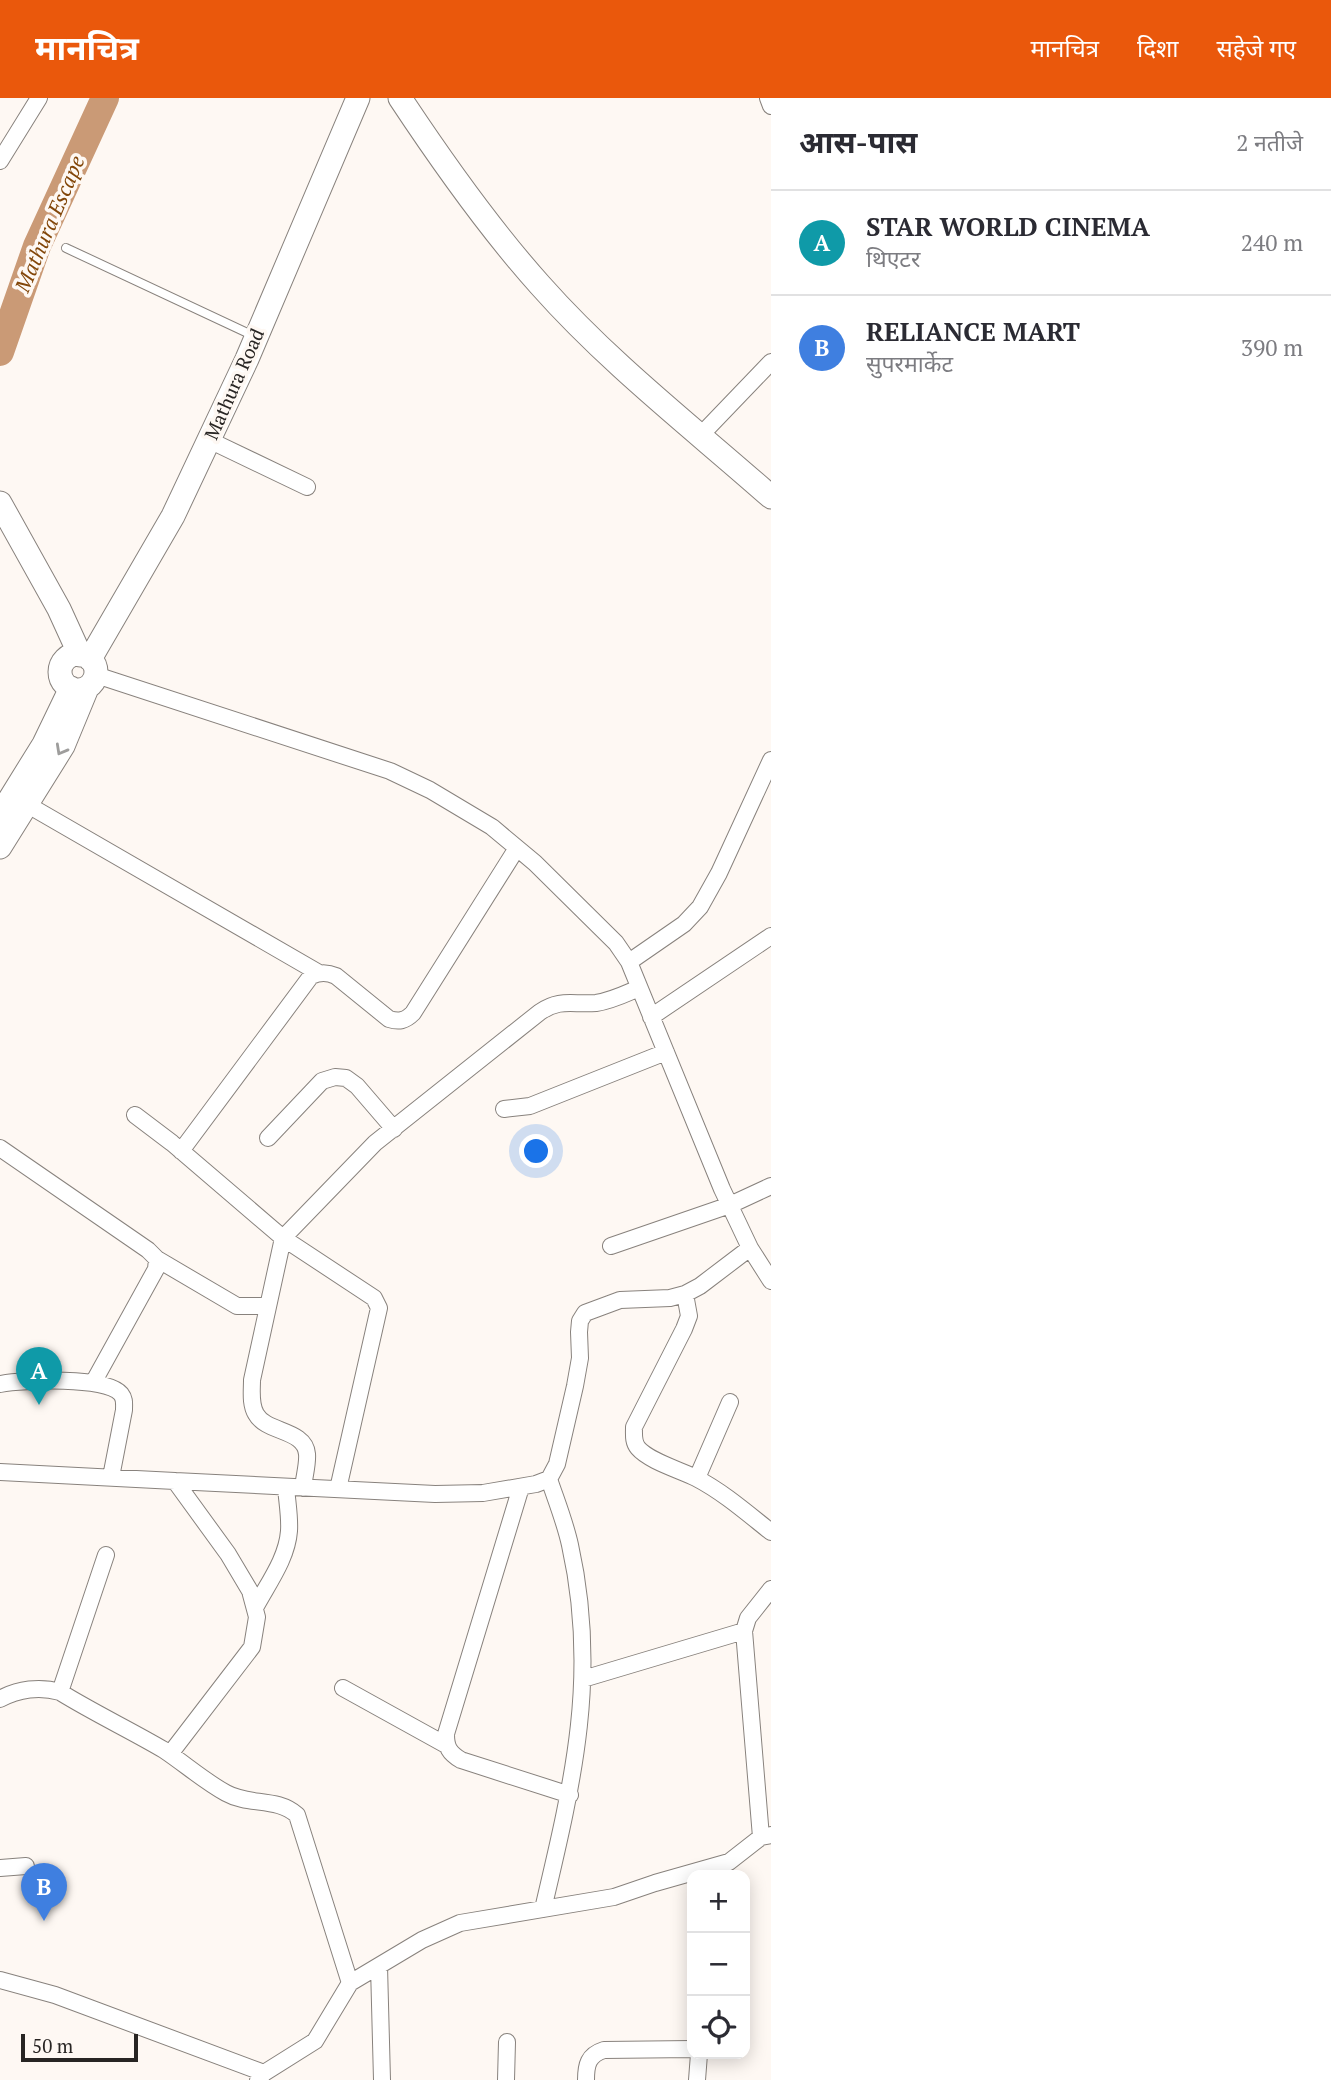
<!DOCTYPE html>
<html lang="hi">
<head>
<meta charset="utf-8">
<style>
	:root { --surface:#fff; --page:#f2f2f3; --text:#2b2b33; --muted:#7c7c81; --line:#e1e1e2; --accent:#ea580c }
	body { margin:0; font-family:"PT Serif","Noto Sans Devanagari",serif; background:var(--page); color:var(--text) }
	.controls { position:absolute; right:21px; bottom:21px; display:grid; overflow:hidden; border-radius:14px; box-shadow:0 4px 18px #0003 }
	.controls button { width:63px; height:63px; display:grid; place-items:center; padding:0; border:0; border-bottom:2px solid var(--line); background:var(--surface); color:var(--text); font:35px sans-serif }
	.scale { position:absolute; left:21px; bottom:18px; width:117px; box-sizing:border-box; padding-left:7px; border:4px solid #282523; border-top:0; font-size:19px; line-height:24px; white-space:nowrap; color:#282523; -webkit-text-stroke:5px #fef8f3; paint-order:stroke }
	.you { position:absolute; left:537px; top:1054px; width:24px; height:24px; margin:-18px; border:5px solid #fff; border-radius:50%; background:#1a73e8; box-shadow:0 0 0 10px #1a73e833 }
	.badge { display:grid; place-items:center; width:46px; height:46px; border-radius:50%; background:var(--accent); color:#fff; font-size:23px; font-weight:700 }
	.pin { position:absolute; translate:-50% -58px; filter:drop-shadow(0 2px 4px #0008) }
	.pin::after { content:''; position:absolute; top:37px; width:24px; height:21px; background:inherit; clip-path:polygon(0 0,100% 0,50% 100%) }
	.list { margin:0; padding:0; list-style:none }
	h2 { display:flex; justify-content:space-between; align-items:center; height:91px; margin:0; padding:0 28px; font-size:30px }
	h2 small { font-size:23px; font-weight:400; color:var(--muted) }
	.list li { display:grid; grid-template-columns:46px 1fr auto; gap:21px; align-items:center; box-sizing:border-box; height:105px; padding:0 28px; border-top:2px solid var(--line) }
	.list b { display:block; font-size:26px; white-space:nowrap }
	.list p { margin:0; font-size:23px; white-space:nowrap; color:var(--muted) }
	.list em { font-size:23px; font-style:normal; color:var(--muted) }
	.icon { flex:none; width:38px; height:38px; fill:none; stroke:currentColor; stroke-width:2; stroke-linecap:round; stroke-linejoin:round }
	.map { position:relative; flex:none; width:771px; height:1982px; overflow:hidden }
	header { display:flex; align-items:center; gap:42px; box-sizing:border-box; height:98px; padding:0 35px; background:var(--accent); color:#fff }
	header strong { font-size:33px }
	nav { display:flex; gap:38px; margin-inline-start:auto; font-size:24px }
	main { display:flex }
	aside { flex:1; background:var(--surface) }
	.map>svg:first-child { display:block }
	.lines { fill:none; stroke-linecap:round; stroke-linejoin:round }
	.river { stroke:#ca9a76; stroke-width:28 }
	.lane-casing { stroke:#88827d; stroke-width:10 }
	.street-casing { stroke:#88827d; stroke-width:18 }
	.secondary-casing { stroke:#88827d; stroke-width:25 }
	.lane { stroke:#fff; stroke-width:8 }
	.street { stroke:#fff; stroke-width:16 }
	.secondary { stroke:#fff; stroke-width:23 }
	.oneway { stroke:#9e9d9c }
	.labels { text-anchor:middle; stroke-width:7; stroke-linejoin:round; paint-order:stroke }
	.street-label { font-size:19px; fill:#282523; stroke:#fef8f3 }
	.water-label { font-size:21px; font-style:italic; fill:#824609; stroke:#fef8f3 }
</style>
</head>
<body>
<header>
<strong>मानचित्र</strong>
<nav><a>मानचित्र</a><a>दिशा</a><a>सहेजे गए</a></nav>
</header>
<main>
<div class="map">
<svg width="771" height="1982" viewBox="0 0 771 1982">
	<rect width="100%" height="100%" fill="#fef8f3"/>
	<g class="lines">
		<path class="river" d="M0,254L37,148L105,0"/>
		<defs>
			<path id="lane" d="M66,150L254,238"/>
			<path id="street" d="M768,0L771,8
				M0,63L39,0
				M699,339L771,264
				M209,342L307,389
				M96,577L390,673L430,692L492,729L535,765L616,845L629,864L722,1091L750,1150L771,1183
				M28,707L319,875
				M629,864L684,826L700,809L719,775L771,662
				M651,919L771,838
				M504,1011L530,1008L666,954
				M135,1017L172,1045L283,1140L375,1045L540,914C560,900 573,907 596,905C611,903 625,896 639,890
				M268,1040L322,983L335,979L346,980L357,988L394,1031
				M0,1050L148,1152L157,1161L156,1171L93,1285
				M181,1053L311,878C320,874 327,874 336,878L389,921C399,924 405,923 413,915L517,750
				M611,1148L730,1107L771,1088
				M157,1161L237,1208H268
				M685,1196L689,1218L684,1231L634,1329C634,1337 633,1344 638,1350C649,1363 680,1372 696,1380C723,1394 747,1415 771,1434
				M0,1286C23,1282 106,1278 121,1296C125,1301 124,1306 124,1312L111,1379
				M0,1374L175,1383L228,1456L250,1493L257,1519L252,1549L170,1656
				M697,1380L730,1304
				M175,1383L435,1396L483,1395L536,1386L549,1381L557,1366L575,1288L580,1260L579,1234L580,1223L585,1215L620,1202L670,1200L685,1196L700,1188L750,1150
				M521,1389L446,1636C446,1649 449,1655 461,1662L570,1697
				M303,1390C304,1379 308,1366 307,1356C305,1331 266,1335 256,1316C250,1306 252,1293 252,1282L283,1140L374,1200L379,1210L338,1391
				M256,1508C269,1484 287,1460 289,1433C290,1419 287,1403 286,1389
				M583,1581L744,1533
				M343,1590L446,1647
				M60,1594L106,1457
				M0,1601C18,1591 40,1588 60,1594C94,1615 130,1632 164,1652C185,1666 204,1683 226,1695C249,1708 277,1699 297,1717L350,1885
				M761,1739L744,1533L748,1520L771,1491
				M0,1770L26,1768
				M543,1811C573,1684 599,1577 570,1447C565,1424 556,1402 549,1381
				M379,1868L382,1982
				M0,1882L55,1897L264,1975
				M258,1982L264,1975L315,1943L350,1885L422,1842L460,1825L614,1799L655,1785L729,1764L761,1739L771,1737
				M506,1982L507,1944
				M586,1982C586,1967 588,1957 604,1952L692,1951
				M697,1982L699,1956"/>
			<path id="secondary" d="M400,0C443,65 488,129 540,187C610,266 693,330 771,399
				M0,405L59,511L80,557
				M60 574a18 18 0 1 1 36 0a18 18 0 1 1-36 0Z
				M90,561L173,418L247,261L358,0
				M0,717L44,646L71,590
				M0,749L63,648L87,590"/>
		</defs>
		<use href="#lane" class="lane-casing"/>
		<use href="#street" class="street-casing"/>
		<use href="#secondary" class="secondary-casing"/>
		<use href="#lane" class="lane"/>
		<use href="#street" class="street"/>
		<use href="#secondary" class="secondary"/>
	</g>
	<defs><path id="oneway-chevron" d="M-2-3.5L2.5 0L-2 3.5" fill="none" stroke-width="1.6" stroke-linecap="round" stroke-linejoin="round" transform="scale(1.75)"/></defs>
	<use class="oneway" href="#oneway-chevron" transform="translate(61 652) rotate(119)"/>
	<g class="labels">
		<g class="street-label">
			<text transform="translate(234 286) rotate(-66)" y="7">Mathura Road</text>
		</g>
		<g class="water-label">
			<text transform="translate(50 126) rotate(-67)" y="7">Mathura Escape</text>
		</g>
	</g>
</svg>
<div class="controls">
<button>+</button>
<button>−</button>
<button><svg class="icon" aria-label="locate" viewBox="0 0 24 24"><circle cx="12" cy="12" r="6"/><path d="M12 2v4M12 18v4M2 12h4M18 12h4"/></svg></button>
</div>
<div class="scale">50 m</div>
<div class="you"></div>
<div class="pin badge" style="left:39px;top:1307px;background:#0f9aa8">A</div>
<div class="pin badge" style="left:44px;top:1823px;background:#3f7fe0">B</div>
</div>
<aside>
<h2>आस-पास<small>2 नतीजे</small></h2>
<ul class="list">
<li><span class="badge" style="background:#0f9aa8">A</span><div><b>STAR WORLD CINEMA</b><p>थिएटर</p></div><em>240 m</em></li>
<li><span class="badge" style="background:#3f7fe0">B</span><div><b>RELIANCE MART</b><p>सुपरमार्केट</p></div><em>390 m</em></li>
</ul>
</aside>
</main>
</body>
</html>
